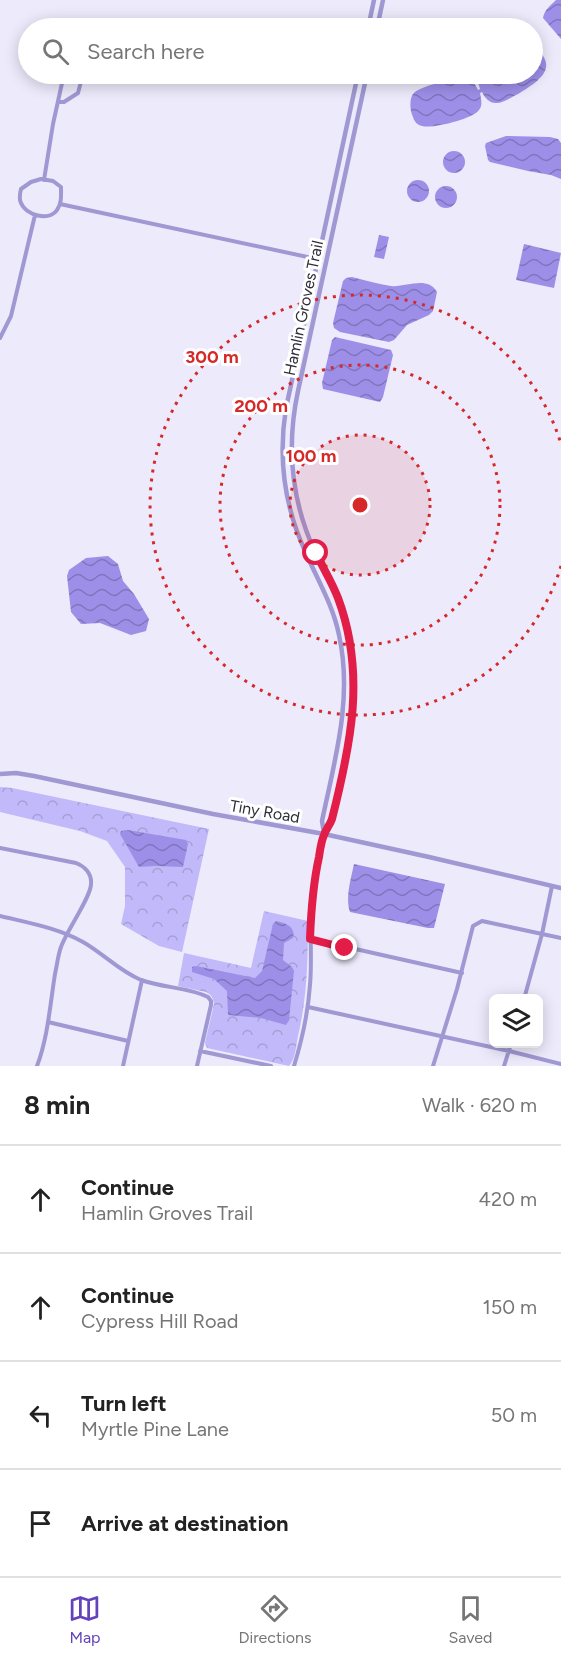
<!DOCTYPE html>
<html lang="en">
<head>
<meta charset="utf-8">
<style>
	:root { --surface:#fff; --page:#f2f2f2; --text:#222; --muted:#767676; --line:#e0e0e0; --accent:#6243bb }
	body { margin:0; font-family:Figtree,sans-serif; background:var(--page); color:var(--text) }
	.controls { position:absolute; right:18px; bottom:18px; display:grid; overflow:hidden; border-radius:9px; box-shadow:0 3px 15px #0003 }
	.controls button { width:54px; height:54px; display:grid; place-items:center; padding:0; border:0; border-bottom:2px solid var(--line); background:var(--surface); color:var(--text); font:30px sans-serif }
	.stop { position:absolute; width:18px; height:18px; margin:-14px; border:4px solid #e11d48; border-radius:50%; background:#fff }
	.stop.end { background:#e11d48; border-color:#fff; box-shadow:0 2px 6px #0008 }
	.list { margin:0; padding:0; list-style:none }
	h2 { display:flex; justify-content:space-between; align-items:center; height:78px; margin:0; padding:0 24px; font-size:26px }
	h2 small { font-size:20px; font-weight:400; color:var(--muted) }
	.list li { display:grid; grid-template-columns:39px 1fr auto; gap:18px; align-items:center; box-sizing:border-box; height:108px; padding:0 24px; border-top:2px solid var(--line) }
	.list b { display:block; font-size:22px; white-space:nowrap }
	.list p { margin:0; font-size:20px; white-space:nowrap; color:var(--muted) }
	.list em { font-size:20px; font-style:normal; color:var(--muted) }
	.icon { flex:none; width:33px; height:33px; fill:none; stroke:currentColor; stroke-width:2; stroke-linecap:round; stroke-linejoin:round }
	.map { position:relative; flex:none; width:561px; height:1066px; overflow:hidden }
	.search { position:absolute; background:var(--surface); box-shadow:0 3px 15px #0003; left:18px; right:18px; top:18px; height:66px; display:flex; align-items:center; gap:15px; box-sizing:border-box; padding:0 21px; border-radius:33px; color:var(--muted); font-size:22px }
	.sheet { height:510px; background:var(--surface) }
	nav { display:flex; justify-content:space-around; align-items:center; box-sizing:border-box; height:84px; border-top:2px solid var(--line); background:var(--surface); font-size:16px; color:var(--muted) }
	nav a { display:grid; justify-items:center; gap:3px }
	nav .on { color:var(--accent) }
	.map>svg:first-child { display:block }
	.park { fill:url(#park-crowns) }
	.water { fill:url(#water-waves) }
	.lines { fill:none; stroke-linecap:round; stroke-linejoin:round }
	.minor { stroke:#9f98d2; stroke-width:4 }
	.tertiary { stroke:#9f98d2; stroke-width:4.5 }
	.route { stroke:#e11d48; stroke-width:8 }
	.ring { fill:none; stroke:#d62828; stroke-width:3; stroke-dasharray:3 6 }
	.labels { text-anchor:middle; stroke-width:6; stroke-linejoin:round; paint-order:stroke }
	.street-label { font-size:16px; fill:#2f2e39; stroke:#fff }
	.centre { fill:#d62828; stroke:#fff; stroke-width:3 }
	.ring-label { font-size:18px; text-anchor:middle; font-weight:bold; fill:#d62828; stroke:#fff; stroke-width:6; stroke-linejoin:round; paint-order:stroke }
</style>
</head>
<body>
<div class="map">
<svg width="561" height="1066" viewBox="0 0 561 1066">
	<defs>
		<pattern id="park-crowns" width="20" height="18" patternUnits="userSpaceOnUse" patternTransform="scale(1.5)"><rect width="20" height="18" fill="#c1b9f9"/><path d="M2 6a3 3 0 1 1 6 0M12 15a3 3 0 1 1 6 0" fill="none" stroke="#a69fd6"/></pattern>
		<pattern id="water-waves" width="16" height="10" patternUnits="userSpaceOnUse" patternTransform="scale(1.5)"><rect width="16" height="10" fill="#9d8fe8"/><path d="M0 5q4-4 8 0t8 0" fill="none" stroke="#8075bd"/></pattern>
	</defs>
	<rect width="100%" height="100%" fill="#eceafb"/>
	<path class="park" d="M0,787L12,788L209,829L182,952L159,946L121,924L125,906V867L107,841L80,831L0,812Z
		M264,911L308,921C308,960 307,998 298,1036C296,1045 296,1058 289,1066L207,1048L205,1043L214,1004C213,998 212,995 206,992L178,986L184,953L251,968Z"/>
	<path class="water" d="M556,0H561V39L543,18C544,10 551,5 556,0Z
		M533,46C561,67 539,81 518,94C511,97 504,103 496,103C489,103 485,98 482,92L480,93C481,99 483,105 479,110C473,119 432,129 422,126C417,125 414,121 413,117C410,111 409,100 413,94C419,86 460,76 470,80C474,82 476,86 478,90L480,89L478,82L480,74H532Z
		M506,136L550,137L558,139L561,143V179L551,175L528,171L490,162L488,160L485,146L486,143Z
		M443 162a11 11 0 1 1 22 0a11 11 0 1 1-22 0Z
		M407 191a11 11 0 1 1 22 0a11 11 0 1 1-22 0Z
		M435 197a11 11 0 1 1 22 0a11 11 0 1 1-22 0Z
		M379,235L389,237L384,259L374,257Z
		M524,244L561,253L554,288L516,280Z
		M352,277C365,280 378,284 391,286C405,288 427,275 437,292L433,311L429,315L407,325L394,340L389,342L340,332L334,328L333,323L343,281L346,278Z
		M335,337L391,350L393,355L383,397L380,402L323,389L322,383L332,340Z
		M108,556L118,564L123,581L134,594L149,619L146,631L131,635L100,623L81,624L71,612L67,576L69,570L86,558Z
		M128,830L186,840L188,844L183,867L155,866L139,867L120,834L121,831Z
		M354,864L445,884L434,928H428L350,912C345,899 351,878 354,864Z
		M276,921C285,923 296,926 293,938L284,943L283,960L292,967L294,971L289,1020L286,1025L261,1018L228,1015L227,991L214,979L192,972V967L196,966L255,978L262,971L273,924Z"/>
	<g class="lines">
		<path class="minor" d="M58,102H64L78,93L83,74
			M41,179L53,181L61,187C61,195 62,203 57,210C49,222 26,215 21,203C19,199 20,193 21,189L31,182Z
			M44,180L53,124L64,74
			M60,204L317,259
			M0,338L11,316L35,215
			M0,848L76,863C84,866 92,873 91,884C91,897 67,930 61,947C58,955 57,965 55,974C50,1005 48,1037 37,1066
			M0,916C29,923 58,928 83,942C104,954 119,971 141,980C163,988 188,987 208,997L211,1001V1005L197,1066
			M311,939L462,973
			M524,999L542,934L552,886
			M308,1007L509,1051L561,1064
			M48,1022L128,1041
			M200,1051L271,1066
			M123,1066L142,980
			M294,1066C302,1040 308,1013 310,985C312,964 310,942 311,921C312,891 318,863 324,834
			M433,1066L457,989L473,926L482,921L561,938
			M504,1066L511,1044"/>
		<path class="tertiary" d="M368,28L374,0
			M377,28L383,0
			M0,774L16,773L34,776L213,814L324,834L429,857L561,888
			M324,833L322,821C335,759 353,698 339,635C333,605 317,579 305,551C284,505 278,457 286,408L358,74
			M324,834L331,822C344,760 362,700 349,637C345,617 339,598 330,580C325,571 320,562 315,552C291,500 286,447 298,391L367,74"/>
	</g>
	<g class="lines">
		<path class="route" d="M316,553C323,568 332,582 338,598C366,673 351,744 332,819C330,825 326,829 324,835C321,842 320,850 319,857C313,884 311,912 310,939L345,948"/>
	</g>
	<circle cx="360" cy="505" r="70" fill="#d62828" fill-opacity=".12"/>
	<g class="ring">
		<circle cx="360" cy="505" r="70"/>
		<circle cx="360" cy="505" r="140"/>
		<path d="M561 566A210 210 0 1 1 561 444"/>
	</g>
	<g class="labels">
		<g class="street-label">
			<text transform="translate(303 308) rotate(-78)" y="6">Hamlin Groves Trail</text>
			<text transform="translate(265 811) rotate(10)" y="6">Tiny Road</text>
		</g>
	</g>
	<circle cx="360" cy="505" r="9" class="centre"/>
	<g class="ring-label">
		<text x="212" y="363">300 m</text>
		<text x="261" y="412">200 m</text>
		<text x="311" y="462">100 m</text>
	</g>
</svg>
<div class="controls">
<button><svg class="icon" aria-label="layers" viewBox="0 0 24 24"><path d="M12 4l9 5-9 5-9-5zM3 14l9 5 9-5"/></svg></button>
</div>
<div class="stop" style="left:316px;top:553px"></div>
<div class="stop end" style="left:345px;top:948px"></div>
<div class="search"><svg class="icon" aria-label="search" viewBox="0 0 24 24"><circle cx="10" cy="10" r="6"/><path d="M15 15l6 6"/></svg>Search here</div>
</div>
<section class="sheet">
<h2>8 min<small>Walk · 620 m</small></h2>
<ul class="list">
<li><svg class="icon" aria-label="ahead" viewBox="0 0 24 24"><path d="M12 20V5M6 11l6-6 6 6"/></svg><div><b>Continue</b><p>Hamlin Groves Trail</p></div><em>420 m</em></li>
<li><svg class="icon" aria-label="ahead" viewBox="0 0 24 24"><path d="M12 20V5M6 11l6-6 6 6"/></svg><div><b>Continue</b><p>Cypress Hill Road</p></div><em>150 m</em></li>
<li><svg class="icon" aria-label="left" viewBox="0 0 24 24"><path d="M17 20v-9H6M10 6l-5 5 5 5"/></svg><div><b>Turn left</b><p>Myrtle Pine Lane</p></div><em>50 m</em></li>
<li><svg class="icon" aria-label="arrive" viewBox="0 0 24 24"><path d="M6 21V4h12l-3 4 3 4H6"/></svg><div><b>Arrive at destination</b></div></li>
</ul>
</section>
<nav>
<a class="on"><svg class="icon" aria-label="map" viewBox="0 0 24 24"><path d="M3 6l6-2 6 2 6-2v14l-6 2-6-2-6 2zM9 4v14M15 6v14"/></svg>Map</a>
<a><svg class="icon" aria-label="directions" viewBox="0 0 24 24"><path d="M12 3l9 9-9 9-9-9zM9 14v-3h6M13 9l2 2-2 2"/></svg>Directions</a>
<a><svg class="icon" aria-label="saved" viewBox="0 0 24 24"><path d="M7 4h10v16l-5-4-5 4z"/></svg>Saved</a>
</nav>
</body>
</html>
